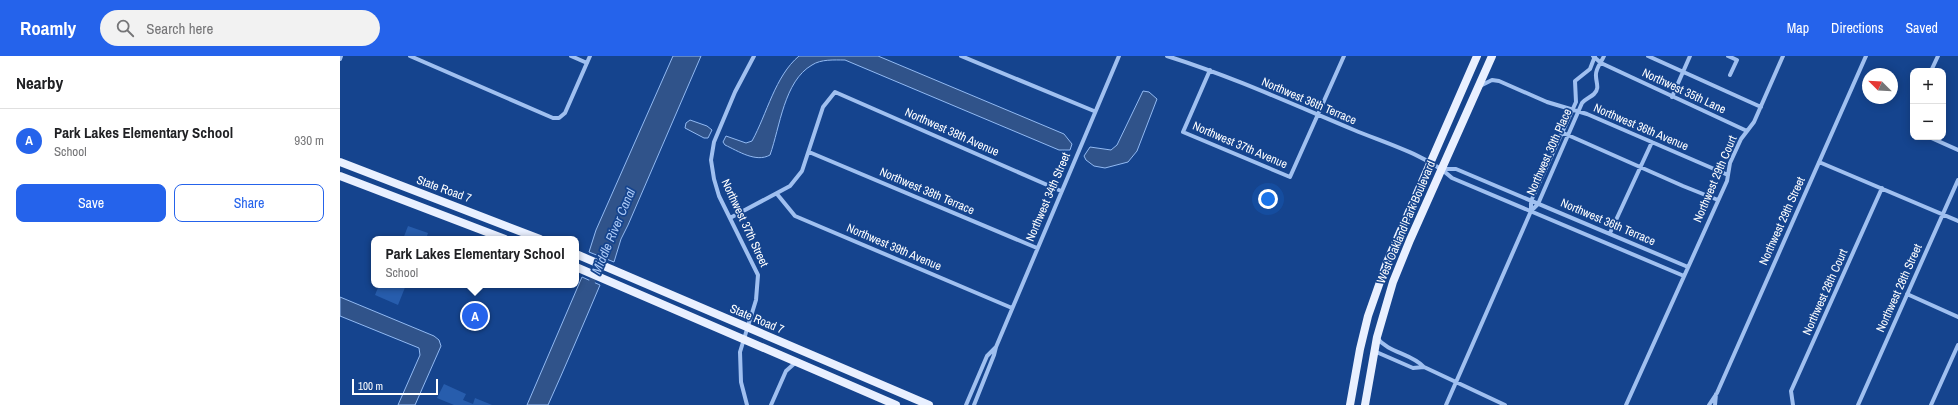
<!DOCTYPE html>
<html lang="en">
<head>
<meta charset="utf-8">
<style>
	:root { --surface:#fff; --page:#f2f2f2; --text:#202124; --muted:#757577; --line:#e0e0e0; --accent:#2563eb }
	body { margin:0; font-family:"Archivo Narrow",sans-serif; background:var(--page); color:var(--text) }
	.controls { position:absolute; right:12px; top:12px; display:grid; overflow:hidden; border-radius:8px; box-shadow:0 2px 10px #0003 }
	.controls button { width:36px; height:36px; display:grid; place-items:center; padding:0; border:0; border-bottom:1px solid var(--line); background:var(--surface); color:var(--text); font:20px sans-serif }
	.compass { position:absolute; left:1522px; top:12px; width:36px; height:36px; border-radius:50%; background:var(--surface); box-shadow:0 2px 10px #0003; rotate:294deg }
	.scale { position:absolute; left:12px; bottom:10px; width:86px; box-sizing:border-box; padding-left:4px; border:2px solid #fff; border-top:0; font-size:11px; line-height:14px; white-space:nowrap; color:#fff; -webkit-text-stroke:3px #15448e; paint-order:stroke }
	.you { position:absolute; left:928px; top:143px; width:14px; height:14px; margin:-10px; border:3px solid #fff; border-radius:50%; background:#1a73e8; box-shadow:0 0 0 6px #1a73e833 }
	.badge { display:grid; place-items:center; width:26px; height:26px; border-radius:50%; background:var(--accent); color:#fff; font-size:13px; font-weight:700 }
	.pin { position:absolute; translate:-50% -50%; border:2px solid #fff; box-shadow:0 1px 4px #0006 }
	.popup { position:absolute; left:31px; top:180px; width:208px; height:52px; box-sizing:border-box; display:grid; place-content:center; border-radius:8px; background:var(--surface); filter:drop-shadow(0 1px 3px #0005); font-size:13px; white-space:nowrap; color:var(--muted) }
	.popup b { font-size:15px; color:var(--text) }
	.popup::after { content:''; position:absolute; left:50%; top:100%; margin-left:-8px; border:8px solid transparent; border-top-color:var(--surface) }
	.list { margin:0; padding:0; list-style:none }
	h2 { display:flex; justify-content:space-between; align-items:center; height:52px; margin:0; padding:0 16px; font-size:17px }
	h2 small { font-size:13px; font-weight:400; color:var(--muted) }
	.list li { display:grid; grid-template-columns:26px 1fr auto; gap:12px; align-items:center; box-sizing:border-box; height:64px; padding:0 16px; border-top:1px solid var(--line) }
	.list b { display:block; font-size:15px; white-space:nowrap }
	.list p { margin:0; font-size:13px; white-space:nowrap; color:var(--muted) }
	.list em { font-size:13px; font-style:normal; color:var(--muted) }
	.actions { display:flex; gap:8px; padding:12px 16px }
	.actions a { flex:1; padding:9px 0; border:1px solid var(--accent); border-radius:8px; text-align:center; font-size:14px; color:var(--accent) }
	.actions .main { background:var(--accent); color:#fff }
	.icon { flex:none; width:22px; height:22px; fill:none; stroke:currentColor; stroke-width:2; stroke-linecap:round; stroke-linejoin:round }
	.map { position:relative; flex:none; width:1618px; height:349px; overflow:hidden }
	header { display:flex; align-items:center; gap:24px; box-sizing:border-box; height:56px; padding:0 20px; background:var(--accent); color:#fff }
	header strong { font-size:19px }
	nav { display:flex; gap:22px; margin-inline-start:auto; font-size:14px }
	.search { width:280px; height:36px; background:var(--page); display:flex; align-items:center; gap:10px; box-sizing:border-box; padding:0 14px; border-radius:22px; color:var(--muted); font-size:15px }
	main { display:flex }
	aside { flex:1; background:var(--surface) }
	.map>svg:first-child { display:block }
	.green { fill:#275dad }
	.water { fill:#30538a; stroke:#92baf3 }
	.lines { fill:none; stroke-linecap:round; stroke-linejoin:round }
	.canal { stroke:#30538a; stroke-width:6 }
	.minor { stroke:#a0c0f0; stroke-width:4 }
	.primary { stroke:#e9f0ff; stroke-width:8 }
	.labels { text-anchor:middle; stroke-width:3.5; stroke-linejoin:round; paint-order:stroke }
	.street-label { font-size:12px; fill:#fff; stroke:#15448e }
	.water-label { font-size:13px; font-style:italic; fill:#accaf7; stroke:#15448e }
</style>
</head>
<body>
<header>
<strong>Roamly</strong>
<div class="search"><svg class="icon" aria-label="search" viewBox="0 0 24 24"><circle cx="10" cy="10" r="6"/><path d="M15 15l6 6"/></svg>Search here</div>
<nav><a>Map</a><a>Directions</a><a>Saved</a></nav>
</header>
<main>
<aside>
<h2>Nearby<small></small></h2>
<ul class="list">
<li><span class="badge">A</span><div><b>Park Lakes Elementary School</b><p>School</p></div><em>930 m</em></li>
</ul>
<div class="actions"><a class="main">Save</a><a>Share</a></div>
</aside>
<div class="map">
<svg width="1618" height="349" viewBox="0 0 1618 349">
	<rect width="100%" height="100%" fill="#15448e"/>
	<path class="green" d="M68,170L88,177L86,183H63Z
		M39,229H66L58,249L35,239Z
		M104,328L126,338L123,344L133,348L135,342L152,349H114L97,342Z"/>
	<path class="water" d="M333,0H361L288,169L281,183L274,206L249,196L256,174Z
		M459,0H538L724,78L732,88L730,94H719L505,4C494,4 481,3 472,9C444,25 440,71 430,99C416,107 398,95 385,89L383,86L386,80L406,87L412,85C427,58 435,20 459,0Z
		M803,35L809,36L817,43L797,95L788,106L765,112L754,110L746,104L744,100L750,91L771,94L777,89Z
		M350,64L367,70L372,74L368,82H364L345,72L346,67Z
		M242,221L260,229C243,269 226,309 208,349H187Z
		M0,241L94,280L99,284L101,290L75,349H58L80,299L79,292L0,260Z"/>
	<g class="lines">
		<path class="canal" d="M249,233L265,194"/>
		<path class="minor" d="M70,0L213,62H219L225,57L250,0
			M231,0L247,7
			M621,0L754,55
			M827,0C891,20 952,48 1014,74C1045,87 1087,99 1112,122L1344,220
			M1253,0L1261,7L1407,75
			M1308,0L1421,51
			M1388,0L1397,4L1390,19
			M0,3L1,0
			M870,14L843,76L950,121L1004,0
			M1591,15L1598,0
			M1140,30L1152,24L1159,25L1207,46L1247,58L1388,119
			M1332,41L1350,0
			M1573,61V70
			M1221,76L1343,130L1378,144
			M1589,81L1618,94
			M469,96L697,192
			M1479,106L1618,165
			M1102,113H1116L1348,211
			M437,138L455,160L672,252
			M1191,155V145L1236,46L1235,25L1250,13L1255,0
			M390,162L450,130L462,115L483,51L495,36L721,135
			M1270,177L1312,86
			M1567,238L1618,261
			M1037,282C1049,297 1071,297 1084,311L1165,349
			M1034,295L1073,312L1084,311
			M407,349L401,326L400,296L416,244L418,219L379,140L374,123L371,104L374,86L395,36L414,0
			M431,349L446,315L455,307
			M626,349L647,300L656,291
			M634,349L654,299L656,291L779,0
			M1106,349L1191,155L1198,148L1242,47C1245,43 1251,41 1254,38C1260,32 1256,27 1256,20C1255,13 1261,7 1264,0
			M1286,349L1387,125L1390,107L1401,83L1414,66L1443,0
			M1369,349L1377,337L1526,0
			M1375,349L1376,338
			M1453,349L1451,335L1542,132
			M1518,349L1618,124
			M1591,349L1618,289"/>
		<path class="primary" d="M0,106L200,183
			M0,120L165,183
			M236,198L589,349
			M236,211L556,349
			M1010,349L1020,293L1028,260L1047,206L1137,0
			M1025,349L1037,281L1053,226L1070,184L1152,0"/>
	</g>
	<g class="labels">
		<g class="street-label">
			<text transform="translate(1344 35) rotate(25)" y="4">Northwest 35th Lane</text>
			<text transform="translate(969 45) rotate(23)" y="4">Northwest 36th Terrace</text>
			<text transform="translate(1301 71) rotate(23)" y="4">Northwest 36th Avenue</text>
			<text transform="translate(612 76) rotate(24)" y="4">Northwest 38th Avenue</text>
			<text transform="translate(900 89) rotate(23)" y="4">Northwest 37th Avenue</text>
			<text transform="translate(1209 96) rotate(-66)" y="4">Northwest 30th Place</text>
			<text transform="translate(1375 123) rotate(-67)" y="4">Northwest 29th Court</text>
			<text transform="translate(104 133) rotate(20)" y="4">State Road 7</text>
			<text transform="translate(587 135) rotate(23)" y="4">Northwest 38th Terrace</text>
			<text transform="translate(708 141) rotate(-67)" y="4">Northwest 34th Street</text>
			<text transform="translate(1442 165) rotate(-66)" y="4">Northwest 29th Street</text>
			<text transform="translate(1066 166) rotate(-67)" y="4">West Oakland Park Boulevard</text>
			<text transform="translate(1268 166) rotate(23)" y="4">Northwest 36th Terrace</text>
			<text transform="translate(405 167) rotate(65)" y="4">Northwest 37th Street</text>
			<text transform="translate(554 191) rotate(23)" y="4">Northwest 39th Avenue</text>
			<text transform="translate(1559 232) rotate(-66)" y="4">Northwest 28th Street</text>
			<text transform="translate(1485 236) rotate(-66)" y="4">Northwest 28th Court</text>
			<text transform="translate(417 263) rotate(23)" y="4">State Road 7</text>
		</g>
		<g class="water-label">
			<text transform="translate(273 175) rotate(-67)" y="5">Middle River Canal</text>
		</g>
	</g>
</svg>
<div class="controls">
<button>+</button>
<button>−</button>
</div>
<svg class="compass" viewBox="-18 -18 36 36"><path d="M0-13l5 13h-10z" fill="#e53935"/><path d="M0 13l5-13h-10z" fill="#757577"/></svg>
<div class="scale">100 m</div>
<div class="you"></div>
<div class="pin badge" style="left:135px;top:260px">A</div>
<div class="popup"><b>Park Lakes Elementary School</b>School</div>
</div>
</main>
</body>
</html>
